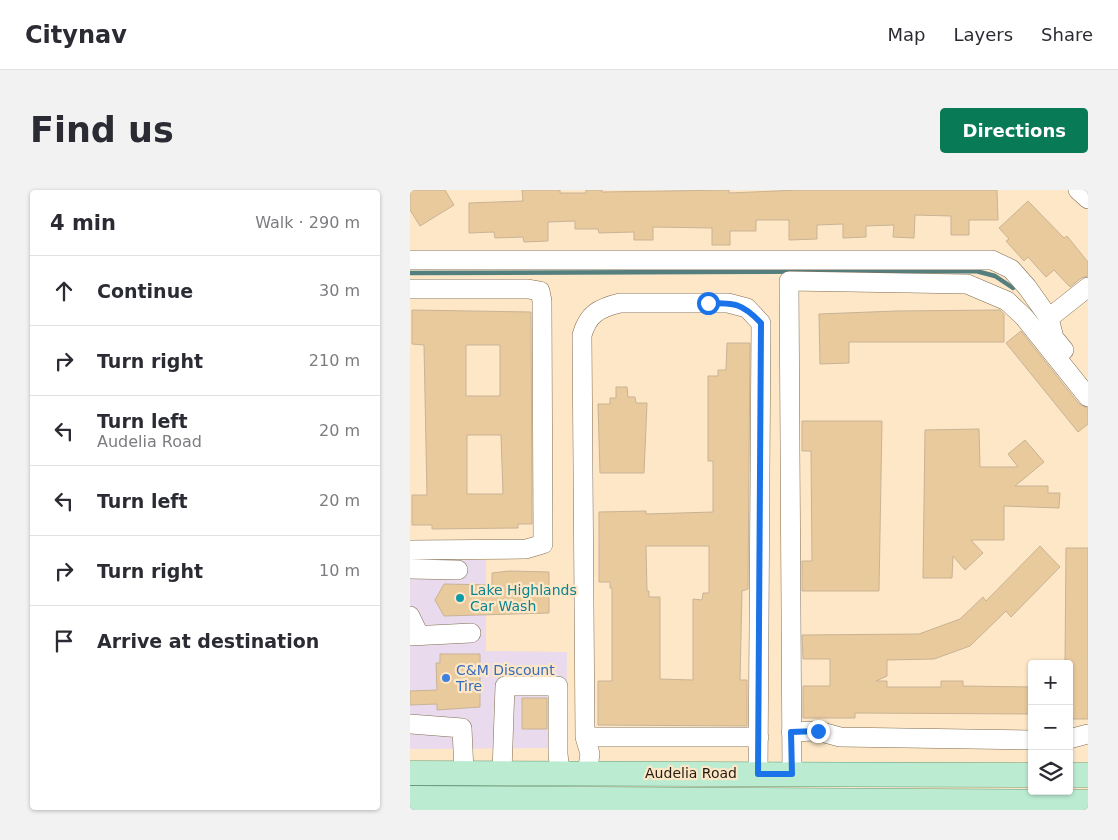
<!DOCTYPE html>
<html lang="en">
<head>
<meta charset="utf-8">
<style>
	:root { --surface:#fff; --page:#f2f2f3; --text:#2b2b33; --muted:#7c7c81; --line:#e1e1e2; --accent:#097a56 }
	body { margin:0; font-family:"DejaVu Sans",sans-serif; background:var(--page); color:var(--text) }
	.controls { position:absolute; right:15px; bottom:15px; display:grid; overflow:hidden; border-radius:5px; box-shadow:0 1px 4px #0004 }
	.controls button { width:45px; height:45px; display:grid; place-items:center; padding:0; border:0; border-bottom:1px solid var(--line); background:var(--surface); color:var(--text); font:25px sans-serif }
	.stop { position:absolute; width:15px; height:15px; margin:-11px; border:4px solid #1a73e8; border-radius:50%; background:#fff }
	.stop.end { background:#1a73e8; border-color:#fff; box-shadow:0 1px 5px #0008 }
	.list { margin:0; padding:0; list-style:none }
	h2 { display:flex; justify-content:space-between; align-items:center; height:65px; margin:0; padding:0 20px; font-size:21px }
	h2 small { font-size:16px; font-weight:400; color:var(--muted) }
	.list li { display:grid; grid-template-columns:32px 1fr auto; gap:15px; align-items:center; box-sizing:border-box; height:70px; padding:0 20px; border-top:1px solid var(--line) }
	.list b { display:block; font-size:19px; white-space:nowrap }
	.list p { margin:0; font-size:16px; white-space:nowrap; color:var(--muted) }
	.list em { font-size:16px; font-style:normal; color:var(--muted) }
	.icon { flex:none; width:28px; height:28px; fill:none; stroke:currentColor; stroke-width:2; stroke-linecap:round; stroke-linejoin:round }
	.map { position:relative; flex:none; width:678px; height:620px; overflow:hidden; border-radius:5px }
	header { display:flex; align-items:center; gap:30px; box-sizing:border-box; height:70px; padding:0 25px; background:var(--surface); border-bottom:1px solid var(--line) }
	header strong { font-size:24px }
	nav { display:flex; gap:28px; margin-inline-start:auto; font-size:18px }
	.intro { display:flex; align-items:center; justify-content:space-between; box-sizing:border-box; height:120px; padding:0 30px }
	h1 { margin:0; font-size:35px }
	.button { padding:12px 22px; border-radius:5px; background:var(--accent); color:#fff; font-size:18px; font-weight:700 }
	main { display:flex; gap:30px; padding:0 30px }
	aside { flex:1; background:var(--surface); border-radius:5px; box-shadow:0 1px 4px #0004 }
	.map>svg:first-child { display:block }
	.commercial { fill:#e9daed }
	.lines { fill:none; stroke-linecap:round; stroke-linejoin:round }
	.stream { stroke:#537f7e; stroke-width:4.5 }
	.building { fill:#e9ca9d; stroke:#c8b395; fill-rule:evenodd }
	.minor-casing { stroke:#806c50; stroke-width:20 }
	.major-casing { stroke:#699b7b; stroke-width:25 }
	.minor { stroke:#fff; stroke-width:19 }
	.major { stroke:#bbecd2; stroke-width:24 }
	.route { stroke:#1a73e8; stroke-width:6 }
	.culture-dot { fill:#0f9aa8; stroke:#fde7c7; stroke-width:2 }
	.shop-dot { fill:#3f7fe0; stroke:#fde7c7; stroke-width:2 }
	.labels { text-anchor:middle; stroke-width:4.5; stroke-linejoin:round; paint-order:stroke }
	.culture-label { font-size:14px; fill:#0d838f; stroke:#fde7c7; text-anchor:start }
	.shop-label { font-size:14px; fill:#366cbe; stroke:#fde7c7; text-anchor:start }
	.street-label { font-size:14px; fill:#241c11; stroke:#fde7c7 }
</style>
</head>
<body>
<header>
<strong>Citynav</strong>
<nav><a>Map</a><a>Layers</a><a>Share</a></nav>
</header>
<div class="intro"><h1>Find us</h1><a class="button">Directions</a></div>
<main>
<aside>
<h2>4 min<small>Walk · 290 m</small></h2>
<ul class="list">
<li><svg class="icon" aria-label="ahead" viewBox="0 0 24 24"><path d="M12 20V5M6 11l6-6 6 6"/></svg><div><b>Continue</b></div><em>30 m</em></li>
<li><svg class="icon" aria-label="right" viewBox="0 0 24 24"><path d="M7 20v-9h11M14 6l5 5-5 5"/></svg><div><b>Turn right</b></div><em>210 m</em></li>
<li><svg class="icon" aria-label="left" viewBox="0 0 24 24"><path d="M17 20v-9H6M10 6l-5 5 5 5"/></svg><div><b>Turn left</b><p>Audelia Road</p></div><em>20 m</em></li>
<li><svg class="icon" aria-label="left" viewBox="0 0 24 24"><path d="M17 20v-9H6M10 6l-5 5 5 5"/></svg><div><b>Turn left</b></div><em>20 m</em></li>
<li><svg class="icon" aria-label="right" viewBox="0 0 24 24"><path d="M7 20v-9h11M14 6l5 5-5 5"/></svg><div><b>Turn right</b></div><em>10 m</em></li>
<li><svg class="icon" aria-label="arrive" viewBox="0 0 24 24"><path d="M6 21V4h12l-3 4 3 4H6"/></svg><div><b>Arrive at destination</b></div></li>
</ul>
</aside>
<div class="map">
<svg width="678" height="620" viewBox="0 0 678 620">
	<rect width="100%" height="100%" fill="#fde7c7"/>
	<path class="commercial" d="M0,369L76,370V461L157,462L156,558L0,559Z"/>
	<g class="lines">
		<path class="stream" d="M0,83L566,81L585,86L603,98"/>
	</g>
	<path class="building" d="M0,0H35L44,15L10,36L0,20Z
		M112,0H150V3H176V0H192V2L319,0V3L389,0H587L588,30H559V45H541V26L505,25L504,48L483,47L484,35L456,36V47L433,48V34L407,35V49L379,50V30H346V41H320V55H302V38L243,37V50H224V42L189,43L188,39H165V31L138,32V51L114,52L113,47L85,48L84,42L59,43V13L113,11Z
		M618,11L654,48L657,46L678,72V86L671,88L660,97L644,80L636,87L618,67L614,71L596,51L599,49L589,38Z
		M2,120L121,122L122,334H108V338L22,339V335H2V305H17L14,155L2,154ZM56,155H90V206H56ZM57,245H91L93,304H57Z
		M590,120L594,124V152H439V173L410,174L409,124L486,121Z
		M611,141L669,214L678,218V234L668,242L596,153Z
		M317,153H340L338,399L332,401L330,490H337V536L188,535V491H202V398H200V392H189V322L236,321V324L303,322V271H298V186H308V180H316ZM236,356H299V403H293L292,410L283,409V490L250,489V407H239V401H237Z
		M206,197H217L218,207H225L226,213H237L234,283H190L188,214H200V208H206Z
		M392,231H472L469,401H392V371H402L401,261H392Z
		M569,239L570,277H608L598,264L615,250L634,272L605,296H638V303H650L649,318L594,316V350H561L573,363L555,380L543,366L542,388H513L515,240Z
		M630,356L650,377L601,427L596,421L560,456L524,469L477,470V486L466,491H477V497H531V491H553V496L622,497V524L445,523V528H393V496H420V469H393L392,445L509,444L550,429L573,407L576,411Z
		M656,358H678V529H659V474H655Z
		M99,381L139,382V423L34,426L25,410L34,394L82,395V383Z
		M30,464H70V517L27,520V514L0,515V501L27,500L26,473H30Z
		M112,508H137V539H112Z"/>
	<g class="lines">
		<defs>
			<path id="minor" d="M668,0L678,9
				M0,70H582L601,79L617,97L639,128L644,148L654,160
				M0,99H118L130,101L132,111L133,354L116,359L0,360
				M639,128L678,97
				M0,379L48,380
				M0,426L9,445
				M0,446L61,443
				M0,534L52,538L54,582
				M381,542L408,541L430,547L622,550
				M175,547H349
				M659,549L678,544
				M92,582L95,496H148V564L150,582
				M177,583L180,564L175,547L172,145C178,124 189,118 210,113H318L337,118L351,133L348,584
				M382,584L379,91L557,94L597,111L614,127L678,207"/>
			<path id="major" d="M0,583L622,585
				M659,585H678
				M0,608L678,612"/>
		</defs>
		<use href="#minor" class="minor-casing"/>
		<use href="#major" class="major-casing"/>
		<use href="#minor" class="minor"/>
		<use href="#major" class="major"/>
	</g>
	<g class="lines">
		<path class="route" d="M298,113C325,113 332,113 351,133L348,584H382L381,542L408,541"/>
	</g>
	<circle class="culture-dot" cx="50" cy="408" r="5"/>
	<circle class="shop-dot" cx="36" cy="488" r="5"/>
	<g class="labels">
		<g class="culture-label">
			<text x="60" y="405">Lake Highlands<tspan x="60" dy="16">Car Wash</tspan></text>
		</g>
		<g class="shop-label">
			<text x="46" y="485">C&amp;M Discount<tspan x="46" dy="16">Tire</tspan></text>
		</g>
		<g class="street-label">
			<text x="281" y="588">Audelia Road</text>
		</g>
	</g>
</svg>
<div class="controls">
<button>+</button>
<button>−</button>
<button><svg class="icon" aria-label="layers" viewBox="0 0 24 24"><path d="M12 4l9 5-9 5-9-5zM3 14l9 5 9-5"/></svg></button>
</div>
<div class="stop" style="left:298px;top:113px"></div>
<div class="stop end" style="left:408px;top:541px"></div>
</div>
</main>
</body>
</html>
